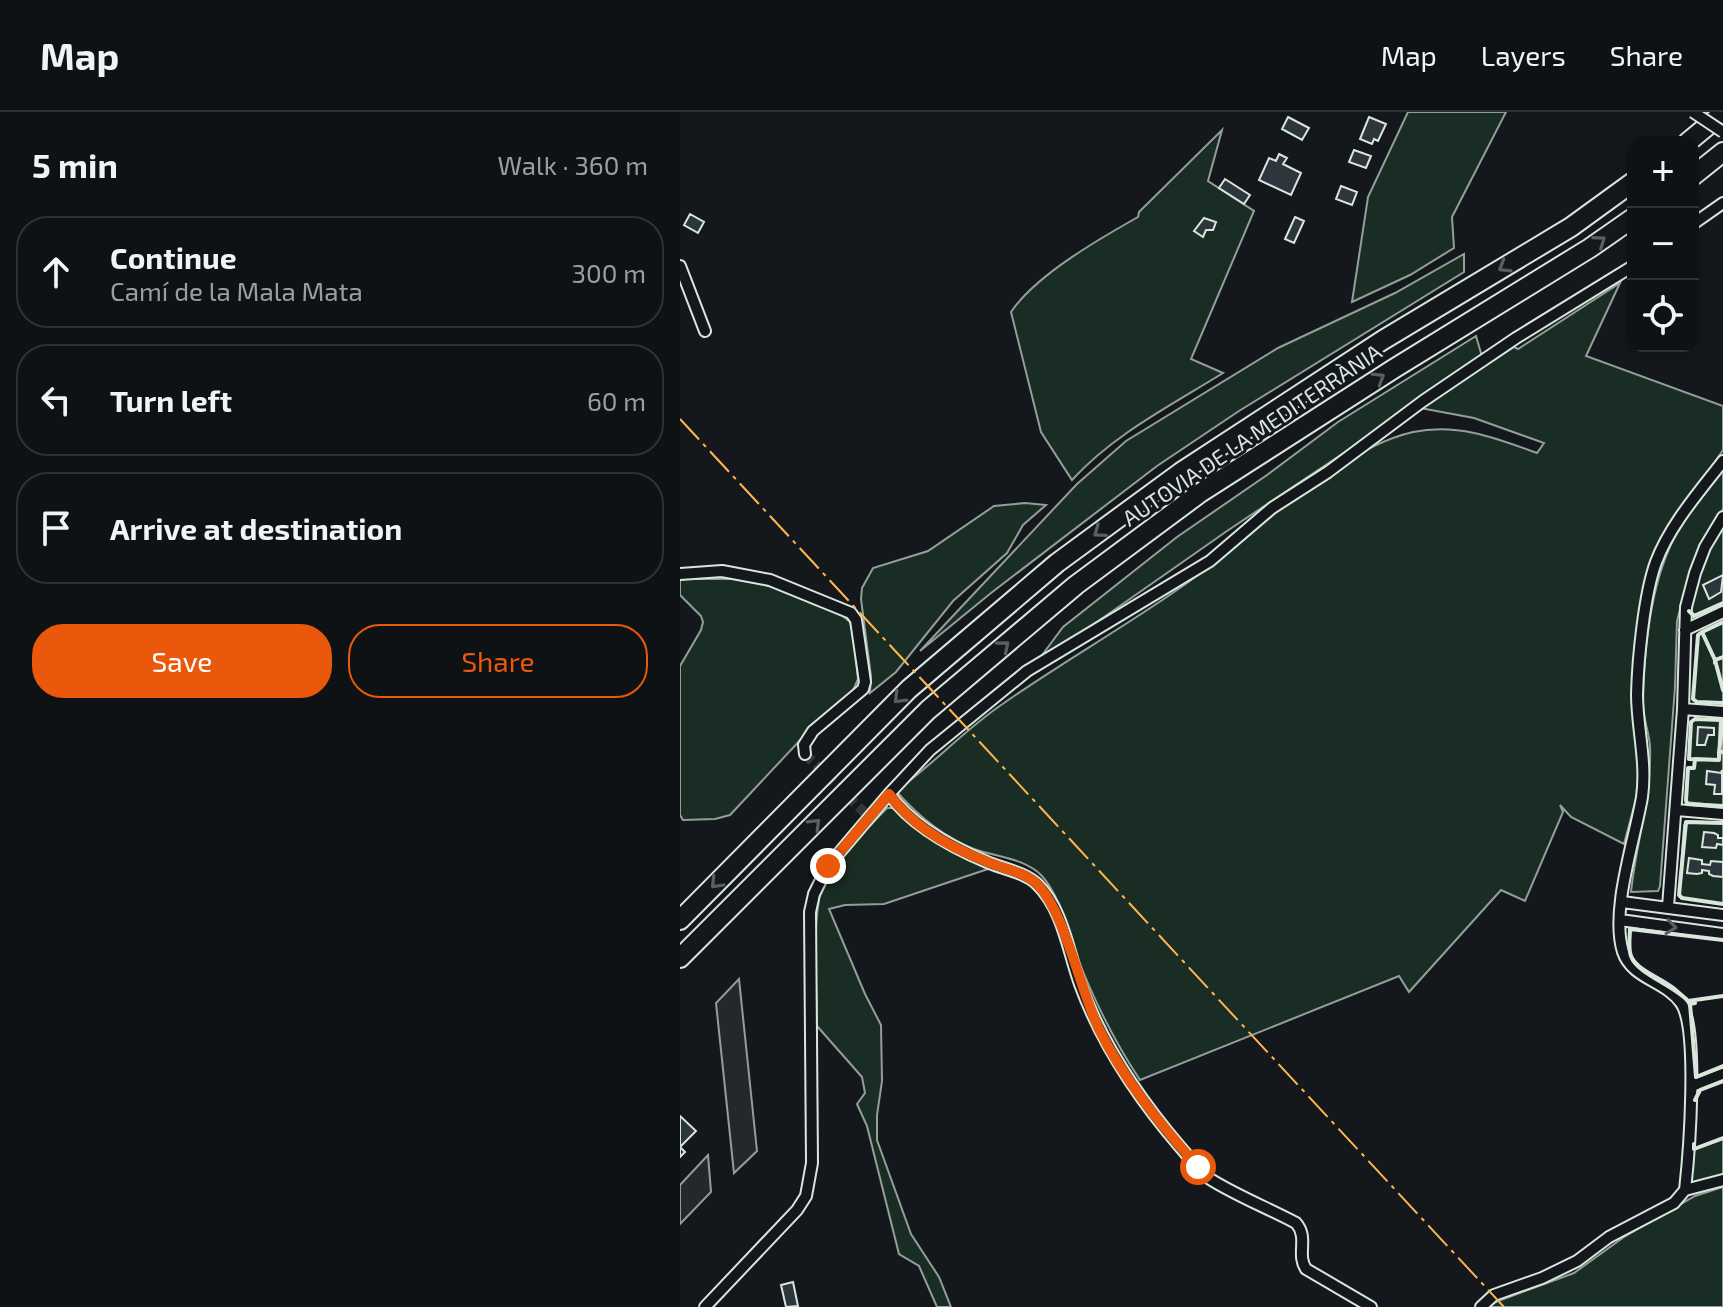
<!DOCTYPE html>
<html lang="en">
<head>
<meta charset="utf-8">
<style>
	:root { --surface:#0f1215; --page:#181b1e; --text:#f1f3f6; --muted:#9b9ea0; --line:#2f3234; --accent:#ea580c }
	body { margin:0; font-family:"Exo 2",sans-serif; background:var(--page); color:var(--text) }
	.controls { position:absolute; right:24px; top:24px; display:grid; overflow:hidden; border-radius:16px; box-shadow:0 4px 12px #0003 }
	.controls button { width:72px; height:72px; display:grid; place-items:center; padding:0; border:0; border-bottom:2px solid var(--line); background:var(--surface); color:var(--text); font:40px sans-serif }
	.stop { position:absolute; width:24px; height:24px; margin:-18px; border:6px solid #ea580c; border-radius:50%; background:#fff }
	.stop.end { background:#ea580c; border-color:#fff; box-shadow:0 2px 8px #0008 }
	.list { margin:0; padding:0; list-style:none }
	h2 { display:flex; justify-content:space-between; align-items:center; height:104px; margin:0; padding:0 32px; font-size:34px }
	h2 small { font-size:26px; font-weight:400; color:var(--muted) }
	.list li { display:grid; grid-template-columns:52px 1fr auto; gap:24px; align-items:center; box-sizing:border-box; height:112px; margin:0 16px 16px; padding:0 16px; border:2px solid var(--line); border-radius:32px }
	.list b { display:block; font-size:30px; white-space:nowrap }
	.list p { margin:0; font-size:26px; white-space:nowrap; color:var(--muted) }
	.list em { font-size:26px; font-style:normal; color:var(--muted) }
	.actions { display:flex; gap:16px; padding:24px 32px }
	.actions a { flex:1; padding:18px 0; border:2px solid var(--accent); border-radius:32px; text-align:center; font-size:28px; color:var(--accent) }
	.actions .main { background:var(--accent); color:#fff }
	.icon { flex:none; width:44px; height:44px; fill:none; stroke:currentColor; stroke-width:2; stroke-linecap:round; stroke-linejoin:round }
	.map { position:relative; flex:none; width:1043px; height:1195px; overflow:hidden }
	header { display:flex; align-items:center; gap:48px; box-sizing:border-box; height:112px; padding:0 40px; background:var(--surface); border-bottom:2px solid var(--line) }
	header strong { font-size:38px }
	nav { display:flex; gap:44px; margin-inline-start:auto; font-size:28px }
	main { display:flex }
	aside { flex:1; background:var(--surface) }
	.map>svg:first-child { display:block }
	.green { fill:#1a2d24; stroke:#939e99; stroke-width:2 }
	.parking { fill:#24282b; stroke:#939e99; stroke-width:2 }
	.building { fill:#2c363c; stroke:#d8e6dc; stroke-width:2 }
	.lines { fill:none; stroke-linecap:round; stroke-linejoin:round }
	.minor-tunnel { stroke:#313739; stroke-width:10; stroke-dasharray:10 5; stroke-linecap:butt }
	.minor-casing { stroke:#d8e6dc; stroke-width:14 }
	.motorway-casing { stroke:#d8e6dc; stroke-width:22 }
	.minor { stroke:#14181c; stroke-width:10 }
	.motorway { stroke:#14181c; stroke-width:18 }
	.minor-bridge-casing { stroke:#d8e6dc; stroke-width:14; stroke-linecap:butt }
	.minor-bridge { stroke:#14181c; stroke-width:10 }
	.wall { stroke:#d8e6dc; stroke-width:4 }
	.power { stroke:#ffb74d; stroke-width:2; stroke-dasharray:28 6 4 6; stroke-linecap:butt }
	.oneway { stroke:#59605f }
	.route { stroke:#ea580c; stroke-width:10 }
	.labels { text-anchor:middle; stroke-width:6; stroke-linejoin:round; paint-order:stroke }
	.street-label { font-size:22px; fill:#d8e6dc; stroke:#14181c }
</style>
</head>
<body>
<header>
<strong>Map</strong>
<nav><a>Map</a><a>Layers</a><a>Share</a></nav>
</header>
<main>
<aside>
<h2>5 min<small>Walk · 360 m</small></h2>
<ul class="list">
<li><svg class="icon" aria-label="ahead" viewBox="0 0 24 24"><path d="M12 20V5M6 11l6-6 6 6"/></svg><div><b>Continue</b><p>Camí de la Mala Mata</p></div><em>300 m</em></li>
<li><svg class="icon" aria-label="left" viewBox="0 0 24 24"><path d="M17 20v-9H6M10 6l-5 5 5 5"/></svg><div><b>Turn left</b></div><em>60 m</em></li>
<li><svg class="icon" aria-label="arrive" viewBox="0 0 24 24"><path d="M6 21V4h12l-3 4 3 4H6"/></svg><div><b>Arrive at destination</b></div></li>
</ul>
<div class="actions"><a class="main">Save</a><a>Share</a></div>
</aside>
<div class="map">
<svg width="1043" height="1195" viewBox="0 0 1043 1195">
	<rect width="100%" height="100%" fill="#14181c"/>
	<path class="green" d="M728,0H826L772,105L774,136L730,163L672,190L688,85Z
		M542,18L528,69L574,99L511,247L543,261C490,294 434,322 392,368L361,320L331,200C356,163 419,127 458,105L459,100Z
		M784,142V160L559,299L477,354L311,481L240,539L397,372L446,329L598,236L715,181Z
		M940,171L906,244L1043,294V338L983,427L952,588L960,645L959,676L944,732L891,705L880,693L883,700L845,789L821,778L729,880L719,864L460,968C434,929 413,886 396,842C386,816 381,786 362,764C345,746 316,745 294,737C263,725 238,704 216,679C254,652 285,617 324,591C384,549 448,513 507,471C573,424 655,338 733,320C778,311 816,326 857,341L864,331L794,306L740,296L834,235L838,237Z
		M796,224L803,248L547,419L354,554L383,515L497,425L587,363L658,310Z
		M1043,359V397L1011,456L997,509L995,575L980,774L978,779L951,780C956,732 972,683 970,634C969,620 963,606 963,591C964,535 971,461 1002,412C1014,394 1029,376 1043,359Z
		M345,391L366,393L343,413L327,441L273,489L216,560L190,581L191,564L181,487L182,476L193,456L248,439L314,394Z
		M1043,411V491L1012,504L1009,501L1018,462Z
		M0,467H58L93,475L158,500L170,510L173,520L178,567L171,583L124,624L50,703L35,707L3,708L0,703V554L21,518L23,510L21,504L0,483Z
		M1043,510V591L1017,590L1013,587L1018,523Z
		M1015,607L1043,608V694L1006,690L1008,656H1014L1015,647H1009L1011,610Z
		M207,696H216L233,714L311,756L204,792L165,793L149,797L185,882L201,913L202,969L197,1003V1028L231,1122L259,1165L271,1195H257L239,1154L219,1142L187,1014L177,992L185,981L182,965L137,914C137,874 129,790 149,756Z
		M1009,709L1043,711V792L1002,786L999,783L1004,713Z
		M1043,1026V1063L1011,1071L1013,1037Z
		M1043,1075V1195H811L813,1191L894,1161L944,1125L1015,1084Z"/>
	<path class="parking" d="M59,867L77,1039L54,1061L36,891Z
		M28,1043L31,1080L0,1112V1073Z"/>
	<path class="building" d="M608,5L629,16L622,28L602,17Z
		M689,5L706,12L698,29L694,27L692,32L680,27Z
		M674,38L691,44L686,56L669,50Z
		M599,42L607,46L603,52L621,61L611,83L579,68L589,46L596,49Z
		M545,67L570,83L564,92L539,76Z
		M661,74L677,80L672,93L656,87Z
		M10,102L24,110L18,121L4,113Z
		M615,105L624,109L614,131L605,127Z
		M524,106L536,110L533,118H526L523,125L514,119Z
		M1043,463L1041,480L1029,487L1023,473Z
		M1018,615L1034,616V623H1028L1025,633H1017Z
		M1042,658V682H1034L1035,673L1026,672L1027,659L1041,661Z
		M1024,720L1034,721L1038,723V726H1043V733L1037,732L1036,736L1022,735Z
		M1009,746L1022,748V752L1030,753L1031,749L1043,750V765L1033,764L1029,762V759L1022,758V761L1017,762L1007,761Z
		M0,1004L16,1019L0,1035L5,1040L0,1045Z
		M113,1170L118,1194L106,1195L101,1173Z"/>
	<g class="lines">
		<path class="minor-tunnel" d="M125,642L190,706"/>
		<defs>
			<path id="minor" d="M1013,112L1043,91
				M0,154L25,219
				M0,462L42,459L90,468L171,501L176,508L185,570L183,577L133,619L124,633L125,642
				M1005,518L1043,500
				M1003,597L1043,600
				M209,682C232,714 271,735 307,750C323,757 344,760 357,772C383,797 388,839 400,872C422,933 459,987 501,1036C510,1046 519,1059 530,1067C557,1084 588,1096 616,1111C629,1126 616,1142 626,1157L691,1195
				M997,698L1043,702
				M942,790L1043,803
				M988,795L1003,597L1006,495L1015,461L1025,435L1043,405
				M940,808L1043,822
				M1012,974L1043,962
				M1005,1078C1009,1043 1019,917 1001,891C986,869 952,867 943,840C930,799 955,727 962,685C967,650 957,616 957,582C958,547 964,483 976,450C990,413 1019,380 1043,349
				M25,1195L117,1098L126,1084L132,1051L130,800L134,782L148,754L209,682L250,638L347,559L530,449L592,396L648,360L743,289L836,226L953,154
				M801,1195L814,1183L862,1166L897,1149L929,1125L994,1091L1005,1078L1043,1068"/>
			<path id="motorway" d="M1008,30L1043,1
				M1013,64L1043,40
				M0,808L229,577L377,451L501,360L703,228L891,115L953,70
				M0,846L248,598L396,473L520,381L715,256L910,136L953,106"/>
		</defs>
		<use href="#minor" class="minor-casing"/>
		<use href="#motorway" class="motorway-casing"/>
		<use href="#minor" class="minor"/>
		<use href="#motorway" class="motorway"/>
		<defs>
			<path id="minor-bridge" d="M1013,0L1043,20"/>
		</defs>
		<use href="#minor-bridge" class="minor-bridge-casing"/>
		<use href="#minor-bridge" class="minor-bridge"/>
		<path class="wall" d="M1009,499L1014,504L1043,491
			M1022,520L1043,510
			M1035,551V548L1043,545
			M1043,578L1035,548L1022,520L1018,523L1013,587L1017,590L1043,591
			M1015,607L1041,608L1039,648L1009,647L1011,610Z
			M1043,608L1039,640H1043H1039V648L1015,647L1014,656H1008L1006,688L1007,692L1043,694
			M1043,711L1006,710L999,783L1002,786L1043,792
			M1043,828L950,817C950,824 948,836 951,844C957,862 994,873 1008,889L1043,884
			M1015,891L1010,892L1016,965L1043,954
			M1015,988L1020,978L1043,969
			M1014,1032V1037L1043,1026"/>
		<path class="power" d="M0,307L824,1195"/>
	</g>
	<defs><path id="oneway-chevron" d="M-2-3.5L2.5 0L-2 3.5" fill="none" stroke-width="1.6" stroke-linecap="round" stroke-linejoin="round" transform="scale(2)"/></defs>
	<g class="oneway">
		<use href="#oneway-chevron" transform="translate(920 129) rotate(-35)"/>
		<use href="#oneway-chevron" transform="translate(824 155) rotate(149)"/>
		<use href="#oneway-chevron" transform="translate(699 266) rotate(-32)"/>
		<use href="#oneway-chevron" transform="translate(419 420) rotate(144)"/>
		<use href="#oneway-chevron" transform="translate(324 534) rotate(-40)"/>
		<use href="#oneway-chevron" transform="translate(219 586) rotate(135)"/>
		<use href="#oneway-chevron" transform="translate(135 712) rotate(-45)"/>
		<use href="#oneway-chevron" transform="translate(36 771) rotate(134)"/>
		<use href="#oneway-chevron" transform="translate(991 815) rotate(8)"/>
	</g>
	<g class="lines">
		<path class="route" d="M148,754L209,682C232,714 271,736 308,750C323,757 345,760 357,772C385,800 400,878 419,917C444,968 481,1013 518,1055"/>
	</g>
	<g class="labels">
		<g class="street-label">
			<text transform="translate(572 323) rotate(-34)" y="8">AUTOVIA DE LA MEDITERRÀNIA</text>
		</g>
	</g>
</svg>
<div class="controls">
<button>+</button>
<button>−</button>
<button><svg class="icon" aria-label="locate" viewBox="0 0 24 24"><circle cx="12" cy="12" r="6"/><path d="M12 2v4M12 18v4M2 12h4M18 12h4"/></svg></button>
</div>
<div class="stop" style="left:518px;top:1055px"></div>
<div class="stop end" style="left:148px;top:754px"></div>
</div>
</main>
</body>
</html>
